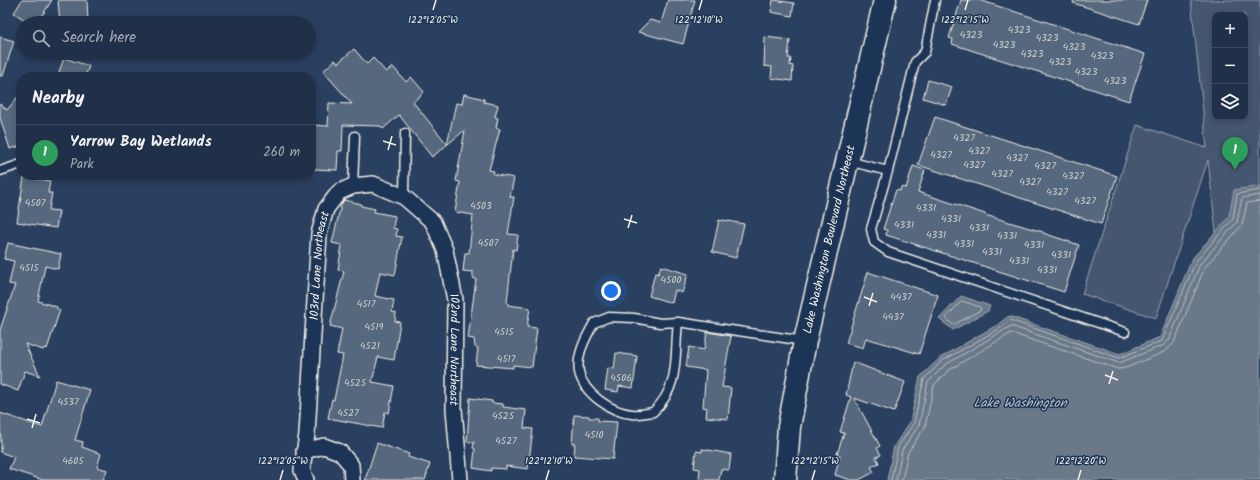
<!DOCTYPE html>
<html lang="en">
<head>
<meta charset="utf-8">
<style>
	:root { --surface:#203048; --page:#2d3c52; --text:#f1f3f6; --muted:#a2a9b4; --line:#3d4b60; --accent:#bca0f2 }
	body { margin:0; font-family:Kalam,sans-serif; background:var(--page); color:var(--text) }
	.controls { position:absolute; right:12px; top:12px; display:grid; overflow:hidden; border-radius:8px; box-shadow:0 2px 6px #0003 }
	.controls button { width:36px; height:36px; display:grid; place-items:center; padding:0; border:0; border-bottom:1px solid var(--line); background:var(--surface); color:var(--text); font:20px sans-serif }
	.you { position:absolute; left:611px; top:291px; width:14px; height:14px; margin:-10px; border:3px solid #fff; border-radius:50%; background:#1a73e8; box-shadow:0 0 0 6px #1a73e833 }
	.badge { display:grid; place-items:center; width:26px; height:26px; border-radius:50%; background:var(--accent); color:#fff; font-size:13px; font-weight:700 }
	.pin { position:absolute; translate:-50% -33px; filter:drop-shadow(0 1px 2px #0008) }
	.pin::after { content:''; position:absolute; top:21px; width:14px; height:12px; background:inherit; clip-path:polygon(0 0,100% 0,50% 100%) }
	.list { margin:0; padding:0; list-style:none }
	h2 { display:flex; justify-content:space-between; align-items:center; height:52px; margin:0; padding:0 16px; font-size:17px }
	h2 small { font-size:13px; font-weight:400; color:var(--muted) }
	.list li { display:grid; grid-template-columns:26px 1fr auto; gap:12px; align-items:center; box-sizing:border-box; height:56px; padding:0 16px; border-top:1px solid var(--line) }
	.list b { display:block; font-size:15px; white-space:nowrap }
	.list p { margin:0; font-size:13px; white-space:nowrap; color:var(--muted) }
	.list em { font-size:13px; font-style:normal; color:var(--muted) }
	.icon { flex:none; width:22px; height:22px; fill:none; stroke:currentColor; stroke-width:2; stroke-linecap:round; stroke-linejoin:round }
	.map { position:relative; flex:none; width:1260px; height:480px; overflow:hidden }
	.search { position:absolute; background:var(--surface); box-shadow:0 2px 6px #0003; left:16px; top:16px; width:300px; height:44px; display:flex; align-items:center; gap:10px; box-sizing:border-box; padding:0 14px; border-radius:22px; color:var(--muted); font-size:15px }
	.panel { position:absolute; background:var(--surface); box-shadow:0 2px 6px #0003; left:16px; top:72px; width:300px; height:108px; border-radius:16px }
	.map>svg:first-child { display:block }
	.green { fill:#445771; stroke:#9ca4ac; fill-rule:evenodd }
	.water { fill:#6a788a; stroke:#a1a8b0 }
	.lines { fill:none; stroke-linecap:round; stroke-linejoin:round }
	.shore { stroke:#bdc1c2; stroke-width:1 }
	.building { fill:#56677d; stroke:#f4f1e8 }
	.service-casing { stroke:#f4f1e8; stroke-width:11 }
	.minor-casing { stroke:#f4f1e8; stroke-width:18 }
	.primary-casing { stroke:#f4f1e8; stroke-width:25 }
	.service { stroke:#1d3557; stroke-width:8 }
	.minor { stroke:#1d3557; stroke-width:15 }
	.primary { stroke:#1d3557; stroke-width:22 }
	.ticks { fill:none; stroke:#f4f1e8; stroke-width:1.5 }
	.labels { text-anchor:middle; stroke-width:3; stroke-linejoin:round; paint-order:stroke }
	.number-label { font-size:10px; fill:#cccecd }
	.street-label { font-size:12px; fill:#f4f1e8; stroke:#1d3557 }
	.water-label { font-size:13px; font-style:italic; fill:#bdc1c2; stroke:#1d3557 }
	.ticks-label { font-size:10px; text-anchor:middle; fill:#f4f1e8; stroke:#1d3557; stroke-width:3; stroke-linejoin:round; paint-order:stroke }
</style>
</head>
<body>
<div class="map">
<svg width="1260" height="480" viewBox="0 0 1260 480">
	<rect width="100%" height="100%" fill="#2a4060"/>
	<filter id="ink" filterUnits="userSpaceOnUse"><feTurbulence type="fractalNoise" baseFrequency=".025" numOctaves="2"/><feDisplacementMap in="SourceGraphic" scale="8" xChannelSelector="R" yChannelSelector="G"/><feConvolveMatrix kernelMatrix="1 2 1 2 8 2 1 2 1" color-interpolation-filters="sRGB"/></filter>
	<g filter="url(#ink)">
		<path class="green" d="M1191,0H1260V321L1192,259L1216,232L1208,160L1156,318L1082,294L1137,125L1207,148ZM1215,15H1245V117H1215Z"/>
		<path class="water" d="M1260,186V480H887L894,446L910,422L920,377L940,358L997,325L1009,316L1120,354L1160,337L1192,259L1229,217L1234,190Z
			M961,296L990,306L988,311L953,330L939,319Z"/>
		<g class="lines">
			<path class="shore" d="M962,301L980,307L981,310L953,325L946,318Z
				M891,480L898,447L914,423L924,379L942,361L999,329L1010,320L1119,358L1162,341L1196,261L1233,219L1237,194L1260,190
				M896,480L902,450L919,425L928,382L945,365L1011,326L1119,363L1164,345L1169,340L1200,264L1237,222L1242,198L1260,195
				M902,480L908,452L925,427L934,385L949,370L1011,333L1118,369L1126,368L1166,351L1174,343L1205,267L1242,225L1247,203L1260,201"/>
		</g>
		<path class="building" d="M22,0H52L37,23H30L14,13Z
			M58,0H87L88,23H60Z
			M668,0H695L683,44L638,32L650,20L661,23Z
			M773,0L794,3L792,16L771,12Z
			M961,0H979L1145,54L1129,101L952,44L953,39L949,38Z
			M1074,0H1147L1139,24L1073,3Z
			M0,37L14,41L3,76H0Z
			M765,37L790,40L788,58H791L790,65L793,66L792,81L771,78L772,67L764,66Z
			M354,49L367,64L373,58L386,72L393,67L406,82L411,77L424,92L413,102L447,144L456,103L462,104L464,94L484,99V102L498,105L495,117L498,118L496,128L500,129L489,170L494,171L493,174L514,178L510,197H514L508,234L518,235L516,250L513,249L507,302L508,303V305L530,308L527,327L537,328L532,367L513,365V368L476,365L478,348L475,347L474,339L468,338L476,279L473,278V272L463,271L465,253H469L473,215L455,212L460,182L456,181L465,130L432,157L399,115L383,129L380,126L343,125L342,151H338L337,170L311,169V125L328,126L329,103L352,104L323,71L335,60L338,63Z
			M64,58L89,66L85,77H61L62,74L59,72Z
			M928,80L952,87L946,105L923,98Z
			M21,93V146L10,149L0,118V104L7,110Z
			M935,117L1117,176L1101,224L918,165Z
			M913,166L925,170L918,192L985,214V215L1043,232V233L1079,245L1064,292L886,235L887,230L883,229L896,190L900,191L901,187L906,188Z
			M24,177L50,181L48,193H52L49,210L59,211L56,228L17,222Z
			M344,200L361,204V206L375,209L374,212L395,216L393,228L397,229L396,236L402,237L395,275L380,272L375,296L394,300L392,312L396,313L395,321L400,322L394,360L378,357L372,382L394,386L389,413L385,412L382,428L328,418L332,399L334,400L343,355L337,354L342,329L330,326L344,271L338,270L342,245L332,243L341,205Z
			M719,220L722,221L723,220L744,224L736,258L712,252Z
			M8,243L61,254L58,269L45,266L38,301L57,307V309L60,310L47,349L44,348L43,350L25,344L40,376L25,371L18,391L0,384V330L15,285L9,284L14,261L4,259Z
			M661,266L688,274L682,293L675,290L672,303L649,296L655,273L658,274Z
			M868,272L938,295L919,354L866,338L863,348L846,343Z
			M707,332L731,336L722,387L731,388L728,419L706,417L707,408L703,407L706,370L686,367L689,347L704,350Z
			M616,353L637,356L633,388L619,386L618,392L605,390L608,368L614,369Z
			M853,362L905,382L894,412L854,398L880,446L877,448L881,455L876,457L879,463L871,467L874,472L859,480H851L835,475L840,455L837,454L844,433L840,432L851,397L846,395Z
			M56,380L90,390L75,440L83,442L82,447L101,454L97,467L107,470L103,480H43L9,469L14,457L0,452L1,447L0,413L42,427Z
			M470,398L492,401V403L503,404V407L526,410L524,428L533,429L528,469L506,466V469L491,468V471L473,468L475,449L473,448L474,442H467Z
			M574,415L589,416V418H598V421L617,422L613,459L574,456L575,444H572Z
			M377,443L409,454L408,457L430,464L425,480H365Z
			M702,449L731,454L729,470L721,469L719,480H699L700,469L694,468L696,451L702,452Z"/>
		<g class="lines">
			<defs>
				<path id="service" d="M848,161L888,171L915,62L925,52L935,0
					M0,171L21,164
					M888,171L871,229L874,242L888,252L1125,332
					M353,186L355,136
					M404,197L405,133
					M678,322L660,323L634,318L609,317L594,323C586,337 576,355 579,372C584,394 611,412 632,414C639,415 646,413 653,412C681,386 674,356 678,322L804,341"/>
				<g id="minor">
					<path d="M304,451L324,446L340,452L351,465L352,480"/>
					<path id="s1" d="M306,480L302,470L307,434L319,234L326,209L339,192L353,186L373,184L404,197L433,222L445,250L455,300L454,409L460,480"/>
				</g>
				<g id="primary">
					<path id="s2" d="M785,480L789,427L805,341L885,0"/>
				</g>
			</defs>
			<use href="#service" class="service-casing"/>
			<use href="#minor" class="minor-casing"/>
			<use href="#primary" class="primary-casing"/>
			<use href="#service" class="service"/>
			<use href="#minor" class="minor"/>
			<use href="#primary" class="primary"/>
		</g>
	</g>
	<path class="ticks" d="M433,10L436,0M699,10L702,0M965,10L968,0M383,141L396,145M388,150L392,136M624,219L637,223M628,228L632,215M864,297L877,302M869,306L873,293M1105,375L1118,380M1109,384L1113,371M27,419L40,423M32,428L36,414M280,480L283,470M546,480L549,470M812,480L815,470M1078,480L1081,470"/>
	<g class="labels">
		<g class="number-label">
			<text x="1019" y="33">4323</text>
			<text x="971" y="38">4323</text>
			<text x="1047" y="41">4323</text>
			<text x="1004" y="48">4323</text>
			<text x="1074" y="50">4323</text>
			<text x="1032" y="57">4323</text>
			<text x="1102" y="59">4323</text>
			<text x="1060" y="65">4323</text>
			<text x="1086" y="75">4323</text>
			<text x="1115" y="84">4323</text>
			<text x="964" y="141">4327</text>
			<text x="979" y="154">4327</text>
			<text x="941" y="158">4327</text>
			<text x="1017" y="161">4327</text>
			<text x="974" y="168">4327</text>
			<text x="1045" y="169">4327</text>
			<text x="1002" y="177">4327</text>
			<text x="1073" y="179">4327</text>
			<text x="1030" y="185">4327</text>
			<text x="1057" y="195">4327</text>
			<text x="1085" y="204">4327</text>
			<text x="35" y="206">4507</text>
			<text x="481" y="209">4503</text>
			<text x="926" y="211">4331</text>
			<text x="951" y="222">4331</text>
			<text x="904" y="228">4331</text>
			<text x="979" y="231">4331</text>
			<text x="936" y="238">4331</text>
			<text x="1007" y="239">4331</text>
			<text x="488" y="246">4507</text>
			<text x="964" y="247">4331</text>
			<text x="1034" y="248">4331</text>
			<text x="992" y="255">4331</text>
			<text x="1061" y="258">4331</text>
			<text x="1019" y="264">4331</text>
			<text x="29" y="271">4515</text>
			<text x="1047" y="273">4331</text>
			<text x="671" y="283">4500</text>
			<text x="901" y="300">4437</text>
			<text x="366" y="307">4517</text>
			<text x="893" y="320">4437</text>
			<text x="374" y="330">4519</text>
			<text x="504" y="335">4515</text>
			<text x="370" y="349">4521</text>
			<text x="506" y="362">4517</text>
			<text x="621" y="381">4506</text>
			<text x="355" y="386">4525</text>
			<text x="68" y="405">4537</text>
			<text x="348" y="416">4527</text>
			<text x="503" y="419">4525</text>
			<text x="594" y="438">4510</text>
			<text x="506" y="444">4527</text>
			<text x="73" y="464">4605</text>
		</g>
		<g class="street-label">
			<text dy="4" stroke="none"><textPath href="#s2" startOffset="245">Lake Washington Boulevard Northeast</textPath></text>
			<text dy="4" stroke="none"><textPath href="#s1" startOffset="216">103rd Lane Northeast</textPath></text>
			<text dy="4" stroke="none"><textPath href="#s1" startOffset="533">102nd Lane Northeast</textPath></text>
		</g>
		<g class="water-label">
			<text x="1020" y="407">Lake Washington</text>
		</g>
	</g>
	<g class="ticks-label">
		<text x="433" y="23">122°12'05"W</text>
		<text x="699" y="23">122°12'10"W</text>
		<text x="965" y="23">122°12'15"W</text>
		<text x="283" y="464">122°12'05"W</text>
		<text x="549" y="464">122°12'10"W</text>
		<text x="815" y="464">122°12'15"W</text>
		<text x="1081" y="464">122°12'20"W</text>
	</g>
</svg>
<div class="controls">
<button>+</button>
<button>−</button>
<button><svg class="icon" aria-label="layers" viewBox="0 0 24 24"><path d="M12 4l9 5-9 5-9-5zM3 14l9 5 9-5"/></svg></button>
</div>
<div class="you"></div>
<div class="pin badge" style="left:1235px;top:170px;background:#2e9e5b">1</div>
<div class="search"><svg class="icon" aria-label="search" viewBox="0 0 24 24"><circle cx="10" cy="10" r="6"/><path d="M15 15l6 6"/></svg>Search here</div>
<section class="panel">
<h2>Nearby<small></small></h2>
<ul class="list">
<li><span class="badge" style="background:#2e9e5b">1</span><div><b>Yarrow Bay Wetlands</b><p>Park</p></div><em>260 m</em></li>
</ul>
</section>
</div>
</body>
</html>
